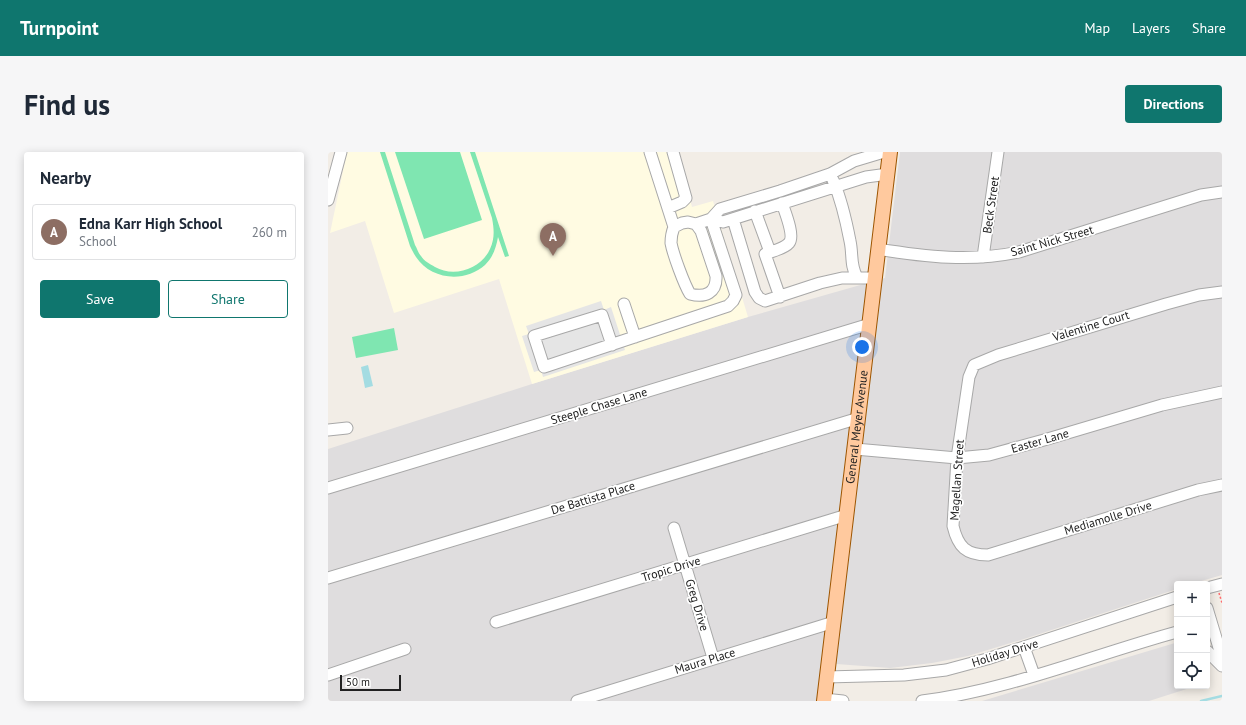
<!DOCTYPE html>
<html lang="en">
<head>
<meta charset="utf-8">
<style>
	:root { --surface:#fff; --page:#f6f6f7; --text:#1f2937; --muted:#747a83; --line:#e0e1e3; --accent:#0f766e }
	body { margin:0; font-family:"PT Sans",sans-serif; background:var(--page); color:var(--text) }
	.controls { position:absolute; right:12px; bottom:12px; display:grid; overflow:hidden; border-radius:4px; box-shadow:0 2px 10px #0003 }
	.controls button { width:36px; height:36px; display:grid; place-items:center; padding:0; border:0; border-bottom:1px solid var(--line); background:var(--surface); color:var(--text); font:20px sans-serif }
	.scale { position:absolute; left:12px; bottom:10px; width:61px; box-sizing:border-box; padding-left:4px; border:2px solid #212121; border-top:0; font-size:11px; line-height:14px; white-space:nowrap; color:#212121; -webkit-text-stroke:3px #fff; paint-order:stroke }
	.you { position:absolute; left:534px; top:195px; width:14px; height:14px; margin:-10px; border:3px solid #fff; border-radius:50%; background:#1a73e8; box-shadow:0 0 0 6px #1a73e833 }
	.badge { display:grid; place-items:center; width:26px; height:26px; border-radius:50%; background:var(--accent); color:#fff; font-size:13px; font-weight:700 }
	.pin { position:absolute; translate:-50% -33px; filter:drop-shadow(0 1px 2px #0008) }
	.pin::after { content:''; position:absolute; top:21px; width:14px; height:12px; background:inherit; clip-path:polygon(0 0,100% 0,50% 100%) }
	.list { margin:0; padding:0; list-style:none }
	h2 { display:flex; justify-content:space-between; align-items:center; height:52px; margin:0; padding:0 16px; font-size:17px }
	h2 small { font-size:13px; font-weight:400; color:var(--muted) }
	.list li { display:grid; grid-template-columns:26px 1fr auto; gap:12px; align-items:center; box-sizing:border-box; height:56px; margin:0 8px 8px; padding:0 8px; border:1px solid var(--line); border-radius:4px }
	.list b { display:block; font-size:15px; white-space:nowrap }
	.list p { margin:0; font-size:13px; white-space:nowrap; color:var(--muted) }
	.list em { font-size:13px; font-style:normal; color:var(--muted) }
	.actions { display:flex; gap:8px; padding:12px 16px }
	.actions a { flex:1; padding:9px 0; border:1px solid var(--accent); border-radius:4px; text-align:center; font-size:14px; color:var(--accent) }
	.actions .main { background:var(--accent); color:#fff }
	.icon { flex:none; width:22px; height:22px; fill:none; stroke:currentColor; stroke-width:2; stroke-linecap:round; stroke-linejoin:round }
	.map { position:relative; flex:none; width:894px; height:549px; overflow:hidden; border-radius:4px }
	header { display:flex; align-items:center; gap:24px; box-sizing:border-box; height:56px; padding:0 20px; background:var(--accent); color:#fff }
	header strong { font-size:19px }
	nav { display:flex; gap:22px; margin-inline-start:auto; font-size:14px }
	.intro { display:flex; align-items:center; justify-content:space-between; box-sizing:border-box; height:96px; padding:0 24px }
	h1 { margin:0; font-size:28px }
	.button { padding:10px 18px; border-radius:4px; background:var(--accent); color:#fff; font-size:14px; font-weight:700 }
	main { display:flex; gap:24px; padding:0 24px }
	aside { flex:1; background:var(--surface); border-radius:4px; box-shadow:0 2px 10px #0003 }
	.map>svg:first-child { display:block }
	.residential { fill:#dfddde }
	.education { fill:#fffbe2 }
	.pitch { fill:#7fe6b1 }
	.parking { fill:#e5e5e5 }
	.water { fill:#a4dce2 }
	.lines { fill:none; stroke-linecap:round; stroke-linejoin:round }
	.stream { stroke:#a4dce2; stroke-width:2.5 }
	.minor-casing { stroke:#a8a8a8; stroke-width:13 }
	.major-casing { stroke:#9d5500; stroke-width:16 }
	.path { stroke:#ff6a6e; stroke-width:1.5; stroke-dasharray:2 2; stroke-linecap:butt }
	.minor { stroke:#fff; stroke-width:11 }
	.major { stroke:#ffc99e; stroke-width:14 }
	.labels { text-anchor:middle; stroke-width:3.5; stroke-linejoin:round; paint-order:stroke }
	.street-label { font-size:12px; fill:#212121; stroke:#fff }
</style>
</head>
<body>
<header>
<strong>Turnpoint</strong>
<nav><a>Map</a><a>Layers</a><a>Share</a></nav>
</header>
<div class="intro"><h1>Find us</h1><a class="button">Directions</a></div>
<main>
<aside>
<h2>Nearby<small></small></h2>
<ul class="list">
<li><span class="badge" style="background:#8d6e63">A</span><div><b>Edna Karr High School</b><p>School</p></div><em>260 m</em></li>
</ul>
<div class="actions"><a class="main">Save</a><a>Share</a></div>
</aside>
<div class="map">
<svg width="894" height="549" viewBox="0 0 894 549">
	<rect width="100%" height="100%" fill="#f2ede6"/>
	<path class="residential" d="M572,0H894V423L863,432H849V437L696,487L640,504L604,511L562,516L495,511L490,549H0V297L204,232L420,165L557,126Z
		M847,491L849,492V534H868L821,549H654Z"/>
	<path class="education" d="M19,0H349L364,55L385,49L420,165L204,232L171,127L66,161L37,69L2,81Z"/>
	<path class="pitch" d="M52,0H57L87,93C89,96 90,101 93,104C96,109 102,112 107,115C126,126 153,117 162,97C167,86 166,77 164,66L142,0H147L181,104L177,105L170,85C168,96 165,105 157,113C137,131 103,128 88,105C86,102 84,98 82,94Z
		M67,0H132L154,68L96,87Z
		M66,176L70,198L28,206L24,185Z"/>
	<path class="parking" d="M273,149L276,158L283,155L297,198L215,225L213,218L206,220L194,184L201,182L198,174Z"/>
	<path class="water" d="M40,213L45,234L37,236L33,215Z"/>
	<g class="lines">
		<path class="stream" d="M873,549L894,544"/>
		<defs>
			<path id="minor" d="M322,0L346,75
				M505,28C513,47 518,68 522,89C525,102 522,114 529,125
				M0,48L13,0
				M340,56L354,50L358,46L345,0
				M427,59L442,100
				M383,67L395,70L538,25L560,22
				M405,67L427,140L431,146L437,149L492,131L514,126H547
				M360,70L368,72L373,79L388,124C389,141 377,146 362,142C356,132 345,102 343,91C343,85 344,80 346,75L354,71Z
				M368,72L383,67L392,57L452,39L502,22L526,9L556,0
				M550,97C598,105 644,110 691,100L873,43L894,40
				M655,105L670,0
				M894,140L871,143L838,152L670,203L646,213L641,225L629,306L625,374C630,395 638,403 660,403L870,338L894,333
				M452,145L437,102C444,99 456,97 461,91C467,84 457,60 454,51
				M296,152L307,185
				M284,193L274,163L206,184L216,215L400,154L405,149L408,143L383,67
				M0,278L19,276
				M527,297L629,306L661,303L716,288L834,253L894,240
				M0,336L542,172
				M346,376L385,506
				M0,426L531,266
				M879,436L894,432
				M879,456L894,506
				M168,470L519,363
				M696,495L706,523
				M879,499L894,514
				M0,523L77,497
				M498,525L576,523L618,518L659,507L849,445
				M496,547L515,549
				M249,549L506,470
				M594,549C681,538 765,503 849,480"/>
			<g id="major">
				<path id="s1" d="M496,549L562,0"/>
			</g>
		</defs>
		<use href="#minor" class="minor-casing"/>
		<use href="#major" class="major-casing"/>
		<path class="path" d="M891,441L894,451"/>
		<use href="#minor" class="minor"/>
		<use href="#major" class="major"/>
	</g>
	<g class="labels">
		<g class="street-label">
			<text transform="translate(663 53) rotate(-82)" y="4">Beck Street</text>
			<text transform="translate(724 89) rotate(-16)" y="4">Saint Nick Street</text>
			<text transform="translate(763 174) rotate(-17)" y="4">Valentine Court</text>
			<text transform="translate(271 254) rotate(-17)" y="4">Steeple Chase Lane</text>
			<text dy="4" stroke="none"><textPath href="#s1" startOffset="276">General Meyer Avenue</textPath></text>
			<text transform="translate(712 289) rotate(-16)" y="4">Easter Lane</text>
			<text transform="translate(629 328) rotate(-86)" y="4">Magellan Street</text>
			<text transform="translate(265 346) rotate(-17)" y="4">De Battista Place</text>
			<text transform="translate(780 366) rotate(-17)" y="4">Mediamolle Drive</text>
			<text transform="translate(343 417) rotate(-17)" y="4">Tropic Drive</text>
			<text transform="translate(369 453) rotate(73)" y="4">Greg Drive</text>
			<text transform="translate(677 501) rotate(-17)" y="4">Holiday Drive</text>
			<text transform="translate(377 509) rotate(-17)" y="4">Maura Place</text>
		</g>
	</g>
</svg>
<div class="controls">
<button>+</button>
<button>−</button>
<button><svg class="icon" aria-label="locate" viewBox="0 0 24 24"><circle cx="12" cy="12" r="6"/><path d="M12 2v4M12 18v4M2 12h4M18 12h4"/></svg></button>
</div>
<div class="scale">50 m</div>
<div class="you"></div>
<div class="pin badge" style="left:225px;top:104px;background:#8d6e63">A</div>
</div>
</main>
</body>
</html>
